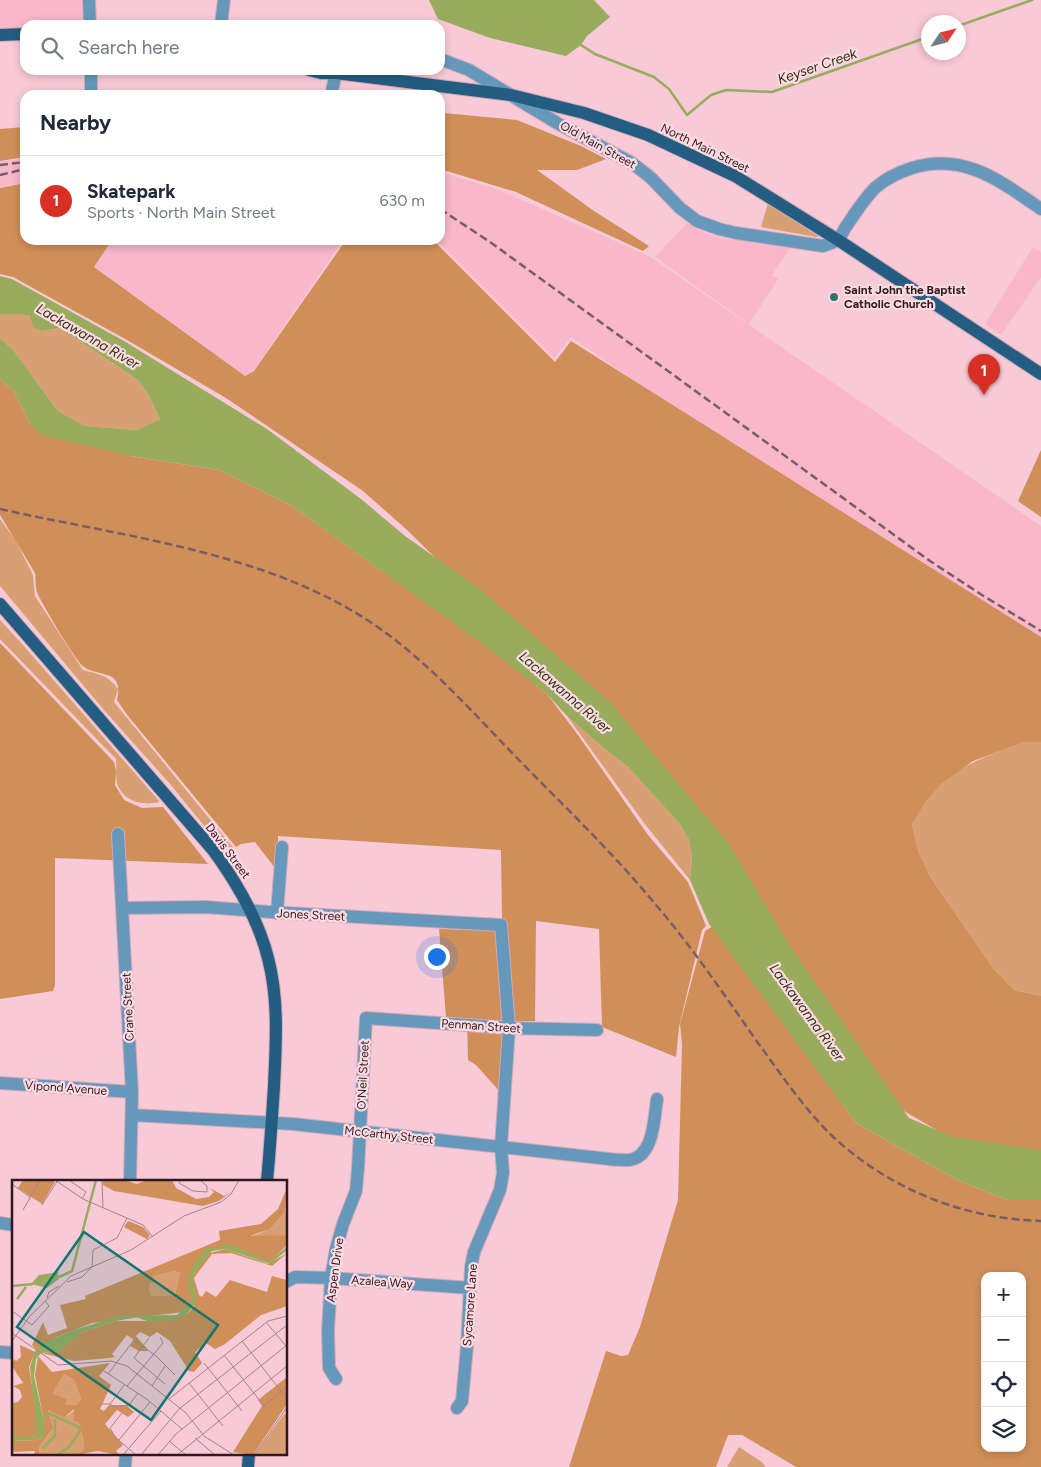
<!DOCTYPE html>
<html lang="en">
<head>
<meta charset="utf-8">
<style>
	:root { --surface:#fff; --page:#f2f2f3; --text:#1f2937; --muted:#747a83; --line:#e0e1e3; --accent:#d93025 }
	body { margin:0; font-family:Figtree,sans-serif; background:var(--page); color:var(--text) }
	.controls { position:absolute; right:15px; bottom:15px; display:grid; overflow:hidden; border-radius:10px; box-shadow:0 2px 8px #0003 }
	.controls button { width:45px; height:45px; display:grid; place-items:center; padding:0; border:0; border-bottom:1px solid var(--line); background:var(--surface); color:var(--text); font:25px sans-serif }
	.compass { position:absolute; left:921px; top:15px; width:45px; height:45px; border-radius:50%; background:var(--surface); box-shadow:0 2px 8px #0003; rotate:55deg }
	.you { position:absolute; left:436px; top:956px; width:18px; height:18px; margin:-12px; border:4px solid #fff; border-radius:50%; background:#1a73e8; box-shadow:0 0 0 8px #1a73e833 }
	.badge { display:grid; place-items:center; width:32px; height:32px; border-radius:50%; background:var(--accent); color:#fff; font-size:16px; font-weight:700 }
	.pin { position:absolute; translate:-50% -41px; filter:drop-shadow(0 1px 2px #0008) }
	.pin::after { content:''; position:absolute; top:26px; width:18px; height:15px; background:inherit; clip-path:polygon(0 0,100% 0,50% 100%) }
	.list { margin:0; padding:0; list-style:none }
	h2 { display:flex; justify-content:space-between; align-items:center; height:65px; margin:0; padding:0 20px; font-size:21px }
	h2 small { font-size:16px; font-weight:400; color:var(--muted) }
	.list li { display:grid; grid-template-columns:32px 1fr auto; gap:15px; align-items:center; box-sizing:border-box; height:90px; padding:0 20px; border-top:1px solid var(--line) }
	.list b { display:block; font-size:19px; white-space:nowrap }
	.list p { margin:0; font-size:16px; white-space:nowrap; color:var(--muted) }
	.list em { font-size:16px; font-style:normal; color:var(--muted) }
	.icon { flex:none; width:28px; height:28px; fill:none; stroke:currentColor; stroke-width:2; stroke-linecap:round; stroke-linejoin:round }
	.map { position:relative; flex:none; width:1041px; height:1467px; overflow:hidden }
	.search { position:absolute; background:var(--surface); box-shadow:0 2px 8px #0003; left:20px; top:20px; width:425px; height:55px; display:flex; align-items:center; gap:12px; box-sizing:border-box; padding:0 18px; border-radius:15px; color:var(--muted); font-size:19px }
	.panel { position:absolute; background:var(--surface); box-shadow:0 2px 8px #0003; left:20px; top:90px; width:425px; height:155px; border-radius:15px }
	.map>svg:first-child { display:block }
	.built { fill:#f8b7ca }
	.green { fill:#d8a072 }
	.forest { fill:#d08f58; fill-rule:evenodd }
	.water { fill:#99ac5e }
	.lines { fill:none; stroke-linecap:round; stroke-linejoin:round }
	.stream { stroke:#99ac5e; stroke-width:2.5 }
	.minor-casing { stroke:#d3a9b5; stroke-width:14 }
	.major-casing { stroke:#d3a9b5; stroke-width:14 }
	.minor { stroke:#6698bb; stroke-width:12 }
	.major { stroke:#235d82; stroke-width:12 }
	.rail { stroke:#7a5c65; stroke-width:2.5; stroke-dasharray:8 4; stroke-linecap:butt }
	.poi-dot { fill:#31766a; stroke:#fedae3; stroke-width:2 }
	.labels { text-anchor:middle; stroke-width:4.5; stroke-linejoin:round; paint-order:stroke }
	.street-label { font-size:12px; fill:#2d191f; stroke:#fedae3 }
	.poi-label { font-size:12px; font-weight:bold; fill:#2d191f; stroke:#fedae3; text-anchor:start }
	.water-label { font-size:14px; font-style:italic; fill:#2b3311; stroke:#fedae3 }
	.inset-river { fill:none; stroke:#99ac5e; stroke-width:2.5 }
	.inset-road { fill:none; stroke:#a7838d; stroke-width:1 }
	.view { fill:#0f766e; fill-opacity:0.15; stroke:#0f766e; stroke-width:2.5 }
	.inset-edge { fill:none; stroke:#2d191f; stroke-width:2.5 }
</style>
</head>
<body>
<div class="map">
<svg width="1041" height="1467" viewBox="0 0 1041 1467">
	<rect width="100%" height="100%" fill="#f8c9d6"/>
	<path class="built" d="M0,0H87V25H25V31L0,32Z
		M25,158V182L0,187V162Z
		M440,172L499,190L649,256L1041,526V649L715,436L571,337L554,358L436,240H440Z
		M687,223L701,231L720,238L790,248L772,275L778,279L749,324L655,257Z
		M112,240H343L254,370L245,376L93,266Z
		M1033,247L1041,252V277L1001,335L985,324Z"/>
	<path class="green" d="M768,203L819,236L816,237L761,227Z
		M0,314H19L31,316L42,331L60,328L138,380L148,394L160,419L137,430L85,426L58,411L14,351L0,338Z
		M0,519L16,541L33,575L35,596L83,670C100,675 107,674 118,689L114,702L235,850L228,855L170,784L103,709L0,586Z
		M0,620L23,645L160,802C143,806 123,802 117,783C115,776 117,767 116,759L0,639Z
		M567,716L606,750L628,767L679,823L689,840L692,857L690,880L644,823Z
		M1024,742H1041V996L1014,990L993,968L931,878L918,851L912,824C916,816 920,808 926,801C950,767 987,756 1024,742Z
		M739,1447L762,1462L766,1467H727Z"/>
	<path class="forest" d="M443,113L517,120L581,146L606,159L577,170H537L594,211L649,246L643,251L516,192L440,169V116Z
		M25,127V157L0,161V129Z
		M25,183V240H112L94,267L245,376L254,371L346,240H433L555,362L571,341L1041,637V742H1024L973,761L941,784L926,801L912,824L918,851L931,878L993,968L1014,990L1041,996V1162L957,1142L904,1111L766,923L533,654L406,529L363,491L226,398L127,340L13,277L0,274V188Z
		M0,379L14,391L30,424L130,456L219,470L292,506L502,658L547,694L578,735L648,835L688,882L706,926L702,930L679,1027L676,1057L602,1027L599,929L536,921L535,1021L503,1022L500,1092L476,1065L468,1060L467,1019L446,1017L439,929L506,931L502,919L501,850L278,836V872L255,842L241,844L236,847L128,716L117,700C124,668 100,678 84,667C77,663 40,601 37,592C35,586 36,579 35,573L0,515Z
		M1041,450V517L1018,501Z
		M0,643L114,762L116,771L115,785L124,800L142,808L163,807L208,864L55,858V985L53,991L0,999Z
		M713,926L856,1123L959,1181L1007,1200H1041V1467H796L742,1435H728L716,1467H569L606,1351L621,1356L628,1355L640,1327L678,1200L682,1044L680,1024L705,931ZM985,1276H1022V1448H985Z"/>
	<path class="water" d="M429,0H594L610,17L587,36L581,45L566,56L490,38L438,19Z
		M0,276L12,279L124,341L267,429L361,499L405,536L480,589L609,701L729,844L788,943L909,1118L953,1137L1041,1150V1200H1007L959,1181L856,1123L709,924L690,880L692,857L689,840L679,823L628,767L606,750L567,716L547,694L493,652L292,506L219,470L130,456L42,435L30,424L14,391L0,379V338L14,351L58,411L85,426L137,430L160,419L148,394L138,380L60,328L42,331L33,327L30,316L19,314H0Z"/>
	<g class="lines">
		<path class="stream" d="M958,26L1032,0
			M581,45L595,54L654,77L669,89L687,115L711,95L726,90L772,92L928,37"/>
		<defs>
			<path id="minor" d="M89,0L90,25
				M221,25L224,0
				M440,59L469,70L557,123L632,163L650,177L680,208L697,221L719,229L736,233L823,246C827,244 834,243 837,240C841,238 843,231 845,228C854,215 864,199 875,188C885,179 900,172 912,168C964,152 1000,181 1041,209
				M91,70V95
				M331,95L336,73
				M118,834L132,1092L130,1181
				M122,908L206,907L270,912L501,925L509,1028L501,1147L503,1173L500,1190L474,1252L471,1267L467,1346L462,1401L457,1408
				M277,913L282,847
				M0,1083L132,1092
				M132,1115L293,1124L609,1159C615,1160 623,1160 629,1160C654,1157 654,1119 657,1099
				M0,1223L14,1225
				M286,1282L295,1277L331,1278L470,1288
				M0,1352L14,1353
				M336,1379L329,1368L328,1331L331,1278L336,1249L343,1224L356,1191L358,1168L366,1018L509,1028L597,1030
				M125,1467L126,1453"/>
			<path id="major" d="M0,35L25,34
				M309,70L321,73H336L511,95L584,113L648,135L735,176L838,240L1041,374
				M0,604L213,850C237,883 258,918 268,958C279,1000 276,1043 274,1086C272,1118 270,1149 267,1181
				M248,1467L249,1453"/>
		</defs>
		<use href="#minor" class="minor-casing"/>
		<use href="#major" class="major-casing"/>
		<use href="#minor" class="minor"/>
		<use href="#major" class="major"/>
		<path class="rail" d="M0,165L25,162
			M0,175L25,169
			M440,209L490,242L930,561L982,595L1041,631
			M0,509C129,538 278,553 386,633C435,669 478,718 520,761C566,808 614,854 656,905C693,948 725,996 758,1043C780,1073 801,1104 827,1131C884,1187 962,1219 1041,1221"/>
	</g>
	<circle class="poi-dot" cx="834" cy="297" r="5"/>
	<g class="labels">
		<g class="street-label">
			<text transform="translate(598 145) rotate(29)" y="4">Old Main Street</text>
			<text transform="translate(705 148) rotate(26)" y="4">North Main Street</text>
			<text transform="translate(228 851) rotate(53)" y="4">Davis Street</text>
			<text transform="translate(311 915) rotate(3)" y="4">Jones Street</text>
			<text transform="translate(128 1007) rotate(-93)" y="4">Crane Street</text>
			<text transform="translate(481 1026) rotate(4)" y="4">Penman Street</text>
			<text transform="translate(363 1075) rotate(-87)" y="4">O'Neil Street</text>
			<text transform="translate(66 1088) rotate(4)" y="4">Vipond Avenue</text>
			<text transform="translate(389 1135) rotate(6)" y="4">McCarthy Street</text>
			<text transform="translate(335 1270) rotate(-82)" y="4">Aspen Drive</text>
			<text transform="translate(382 1282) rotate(4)" y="4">Azalea Way</text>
			<text transform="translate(470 1305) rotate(-86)" y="4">Sycamore Lane</text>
		</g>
		<g class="poi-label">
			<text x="844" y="294">Saint John the Baptist<tspan x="844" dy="14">Catholic Church</tspan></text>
		</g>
		<g class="water-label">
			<text transform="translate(817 66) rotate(-19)" y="5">Keyser Creek</text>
			<text transform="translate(88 336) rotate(30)" y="5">Lackawanna River</text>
			<text transform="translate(565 692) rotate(41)" y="5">Lackawanna River</text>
			<text transform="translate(807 1012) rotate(54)" y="5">Lackawanna River</text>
		</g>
	</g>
	<g transform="translate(12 1180)">
		<rect width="275" height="275" fill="#f8c9d6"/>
		<path d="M275,30V55L238,57L258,49ZM162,91L168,93L163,115L139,116L137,107L142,96ZM52,194L62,200L69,219L64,225H54L55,219L41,213ZM36,230L52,238L63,230L62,241L67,243L72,262V269L65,275H27V267L41,248ZM272,234H275V275H242Z" fill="#d8a072"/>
		<path d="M11,0H40L43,2L30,24L6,8ZM91,0H112L125,4L135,0H160L164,8L184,19L197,17L202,12L198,8L212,16L219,12L207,21L191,26L102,11L91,5ZM275,8L273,32L258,49L238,56L275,55V65L258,82L215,65L193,73L179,90L180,123L171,132L80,143L45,157L25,170L20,165L31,142L36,155L55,148L48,125L74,119L73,116L208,60L207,51L249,44L266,29ZM162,91L168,93L163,115L139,116L137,107L142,96ZM116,41L131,47L138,55L135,59L112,47ZM213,69L256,84L275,73L260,86L219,73L200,74L182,98L187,115L190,117L194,111L204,117L218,100L255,112L260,96L275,100V126L249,135L213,164L203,169L194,163L183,172L190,183L182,192L177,191L158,161L145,152L138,157L128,152L124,156L137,171H127L118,166L122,160L115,155L100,174L103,177L98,178L62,181L30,173L46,171L70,152L104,141H135L174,135L182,127L181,95L195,74ZM8,165L23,172L17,187L27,250L25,256L20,257H0V223L6,222L10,217L8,210L1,206L11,203L0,186L2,179L4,181L9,177ZM26,176L40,192L98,183L87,196L99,205L88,229L92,231L97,225H114L122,232L116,237L105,230L93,244L111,265L104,271L107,275L86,271L65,275L72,269V262L67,243L62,241V229L52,238L36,230L41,248L27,267V275H22L23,271L0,272V261L26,260L32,257V241L23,195ZM52,194L62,200L69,219L64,225H54L55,219L41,213ZM275,197V224L241,275L221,272L250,226L246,220Z" fill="#d08f58" fill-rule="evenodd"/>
		<path d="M217,64L257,81L275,67V70L258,84L213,69L200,71L181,95L184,122L174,135L162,140L135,141L124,137L104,141L70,152L48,171L29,173L24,179L22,196L32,241V257L26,260L0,261V257L25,256L18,187L23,171L32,163L62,150L108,136L165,135L179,122L176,98L180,87L194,69ZM46,92L47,99L35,108L19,104L27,95Z" fill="#99ac5e"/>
		<path class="inset-river" d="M47,97L60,91L84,0M0,106L21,104M5,119L14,107M30,238L38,234L67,247L68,251L57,267L45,275M30,269L43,256V239"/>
		<path class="inset-road" d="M43,0L71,19L131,45L141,57M57,0L74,12L70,19M90,0L91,28M169,0L167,3L181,11L195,12V6L188,0M0,4L18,17M30,25L46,0M11,30L28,0M55,102L70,97L80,87L81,70L105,58L115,38M35,118L37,112L47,106M0,131L20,145L37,126L33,121M254,142L274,166M0,153L46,185L99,181L115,186L174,233L192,256L222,275M137,158L122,178L153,204M0,161L18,136L59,96L119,70L172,36L209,22L219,14L227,0M230,161L275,219M212,175L252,226L275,206M192,183L230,231M89,189L136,220L170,249M96,194L122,160L144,176L163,195M177,203L211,246M115,206L151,163L148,157M140,206L153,186M157,219L256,141L275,136M88,224H98L113,204M98,224L103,227L117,225L126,213M110,233L98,248L103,257L124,275M183,258L203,275M107,260L138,222M157,261L174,275M111,275L149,231M129,275L167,229L275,145M146,275L164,254L275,165M165,275L275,186M242,275L275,227"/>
		<path class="view" d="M72,52L206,145L139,240L5,147Z"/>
		<rect width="275" height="275" class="inset-edge"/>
	</g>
</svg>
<div class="controls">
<button>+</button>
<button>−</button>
<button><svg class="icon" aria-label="locate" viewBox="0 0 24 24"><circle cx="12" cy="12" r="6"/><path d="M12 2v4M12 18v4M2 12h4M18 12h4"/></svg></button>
<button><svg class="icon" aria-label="layers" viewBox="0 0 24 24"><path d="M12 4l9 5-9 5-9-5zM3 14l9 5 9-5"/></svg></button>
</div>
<svg class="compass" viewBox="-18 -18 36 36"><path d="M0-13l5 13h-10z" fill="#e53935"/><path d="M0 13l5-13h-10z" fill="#747a83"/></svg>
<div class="you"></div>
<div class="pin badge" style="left:984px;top:395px">1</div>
<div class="search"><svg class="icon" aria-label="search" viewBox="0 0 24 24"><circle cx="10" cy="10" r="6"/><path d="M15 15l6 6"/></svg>Search here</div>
<section class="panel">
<h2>Nearby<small></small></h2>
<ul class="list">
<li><span class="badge">1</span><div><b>Skatepark</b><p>Sports · North Main Street</p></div><em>630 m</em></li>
</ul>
</section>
</div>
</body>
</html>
